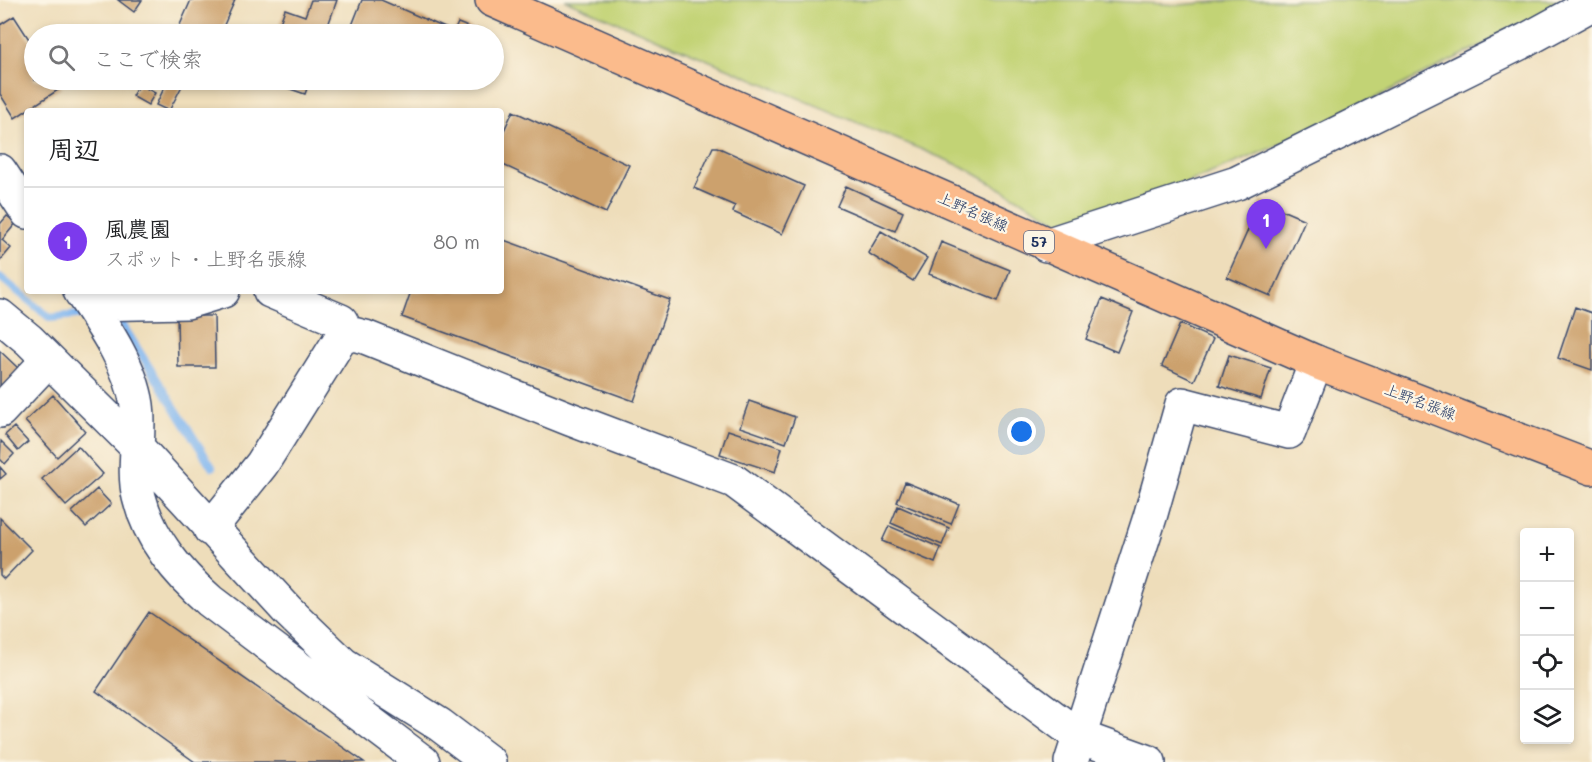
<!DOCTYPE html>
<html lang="ja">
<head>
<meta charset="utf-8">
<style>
	:root { --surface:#fff; --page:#f2f2f2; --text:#202124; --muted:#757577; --line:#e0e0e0; --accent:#7c3aed }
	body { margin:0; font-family:Mali,"Klee One",sans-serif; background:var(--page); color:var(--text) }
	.controls { position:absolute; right:18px; bottom:18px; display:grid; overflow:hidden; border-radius:6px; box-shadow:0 3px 9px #0003 }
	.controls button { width:54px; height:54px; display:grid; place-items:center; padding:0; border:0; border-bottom:2px solid var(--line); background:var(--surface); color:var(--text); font:30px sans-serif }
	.you { position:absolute; left:1022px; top:432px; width:21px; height:21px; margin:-15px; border:4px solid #fff; border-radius:50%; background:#1a73e8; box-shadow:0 0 0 9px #1a73e833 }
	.badge { display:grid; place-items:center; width:39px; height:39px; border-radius:50%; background:var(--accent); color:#fff; font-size:20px; font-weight:700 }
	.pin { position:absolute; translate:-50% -50px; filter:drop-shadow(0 2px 3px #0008) }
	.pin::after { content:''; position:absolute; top:32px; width:21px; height:18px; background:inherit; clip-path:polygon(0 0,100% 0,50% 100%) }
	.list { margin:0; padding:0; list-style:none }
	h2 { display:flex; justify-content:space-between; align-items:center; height:78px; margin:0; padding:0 24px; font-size:26px }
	h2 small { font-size:20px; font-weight:400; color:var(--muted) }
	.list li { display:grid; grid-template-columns:39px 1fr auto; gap:18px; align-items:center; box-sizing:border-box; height:108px; padding:0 24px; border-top:2px solid var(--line) }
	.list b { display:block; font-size:22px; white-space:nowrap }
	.list p { margin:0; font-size:20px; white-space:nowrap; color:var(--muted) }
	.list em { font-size:20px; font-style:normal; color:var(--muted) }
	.icon { flex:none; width:33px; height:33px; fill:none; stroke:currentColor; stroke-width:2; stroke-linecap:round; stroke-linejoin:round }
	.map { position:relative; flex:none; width:1592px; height:762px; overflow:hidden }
	.search { position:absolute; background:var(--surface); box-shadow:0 3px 9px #0003; left:24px; top:24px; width:480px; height:66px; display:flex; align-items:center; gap:15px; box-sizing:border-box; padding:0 21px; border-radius:33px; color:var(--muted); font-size:22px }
	.panel { position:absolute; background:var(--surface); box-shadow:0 3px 9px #0003; left:24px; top:108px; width:480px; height:186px; border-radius:6px }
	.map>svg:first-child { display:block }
	.green { fill:#c2d375; stroke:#6e816a; stroke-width:1.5 }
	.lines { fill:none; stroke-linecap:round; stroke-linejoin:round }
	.stream { stroke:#82b7f0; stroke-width:8 }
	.building { fill:#cca16d }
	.minor-casing { stroke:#3b496c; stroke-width:36 }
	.major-casing { stroke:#3b496c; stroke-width:36 }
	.minor { stroke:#fff; stroke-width:33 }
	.major { stroke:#fbbb8c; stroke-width:33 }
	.labels { text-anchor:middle; stroke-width:4.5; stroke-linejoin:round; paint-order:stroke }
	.shield { fill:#fcf5e5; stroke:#5e6a86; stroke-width:1.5 }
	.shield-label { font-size:14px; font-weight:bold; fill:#1b2f5e }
	.street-label { font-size:15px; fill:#1b2f5e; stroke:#fcf5e5 }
</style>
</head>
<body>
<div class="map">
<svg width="1592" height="762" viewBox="0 0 1592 762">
	<rect width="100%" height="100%" fill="#fcf5e5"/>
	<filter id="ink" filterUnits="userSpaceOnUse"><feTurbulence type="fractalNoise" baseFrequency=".0167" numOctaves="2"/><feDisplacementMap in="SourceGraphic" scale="12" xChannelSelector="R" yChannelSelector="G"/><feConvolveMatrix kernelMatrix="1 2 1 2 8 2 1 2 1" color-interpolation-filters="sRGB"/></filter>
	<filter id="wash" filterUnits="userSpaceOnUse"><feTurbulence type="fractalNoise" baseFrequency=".008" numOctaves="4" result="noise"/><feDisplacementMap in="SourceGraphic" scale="24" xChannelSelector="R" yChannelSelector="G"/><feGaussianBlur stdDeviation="1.35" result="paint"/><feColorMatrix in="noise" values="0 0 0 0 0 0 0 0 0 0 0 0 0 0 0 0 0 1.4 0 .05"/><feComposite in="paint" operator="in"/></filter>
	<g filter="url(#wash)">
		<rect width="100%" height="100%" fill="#eeddba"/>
		<path class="green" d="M565,0H1097L1179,5L1239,0H1573L1293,139L1073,230L963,167Z"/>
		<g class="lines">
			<path class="stream" d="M0,277L50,318L85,314
				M115,313L212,467"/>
		</g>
		<g id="blocks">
			<path class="building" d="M118,0H142L134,12Z
				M191,0H235L220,34H176Z
				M311,0H337L325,34H276L285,9L305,16Z
				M362,0H381L452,31L451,34H362L351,28Z
				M14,16L34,47V80H55L61,88L15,118L0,94V25Z
				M458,23L478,31L477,34H453Z
				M158,80H185L169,111L156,105L166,84Z
				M264,80H310L305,94Z
				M444,80H458L456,85Z
				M139,84L155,93L148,105L132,96Z
				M513,111L629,165L606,213L501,164V137Z
				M713,147H717L804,186L782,234L733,212L735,206L694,188Z
				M846,186L903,212L895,231L837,206Z
				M1261,201L1305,220L1271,296L1227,277Z
				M7,216L16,223L2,240L11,248L0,261V224Z
				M881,231L927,258L913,281L868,253Z
				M501,239L670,300L634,401L402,317L411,291H501Z
				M941,242L1010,270L998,301L929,274Z
				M1102,299L1133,312L1117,352L1086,339Z
				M1575,307L1592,313V370L1558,358Z
				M177,316H214L215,367H178Z
				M1180,324L1213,339L1194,381L1162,366Z
				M0,351L19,369L0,390Z
				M1229,355L1271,368L1261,399L1219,386Z
				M53,395L85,431L57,457L25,421Z
				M749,401L795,417L786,443L740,427Z
				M14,427L28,442L18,451L5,435Z
				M728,430L782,448L775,472L720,454Z
				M1,441L14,454L5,464L0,459Z
				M78,446L103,474L66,506L42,479Z
				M0,467L6,474L0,479Z
				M905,482L959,504L951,524L897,502Z
				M97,489L111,504L86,527L72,512Z
				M898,506L949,528L942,545L891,523Z
				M0,518L32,550L4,579L0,575Z
				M889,526L941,548L935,563L882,541Z
				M149,612L364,762H195L96,691Z"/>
		</g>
	</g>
	<g filter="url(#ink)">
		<use href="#blocks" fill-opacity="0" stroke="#3b496c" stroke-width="1.5"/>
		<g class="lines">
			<defs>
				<path id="minor" d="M0,171L27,212
					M1046,245L1237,183L1526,40L1592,4
					M80,291C102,324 131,365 137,405C141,435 132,468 139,497C150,540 178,573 210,601L423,762
					M270,291L341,321L348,335
					M89,304L187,302L223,291
					M0,316L29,340L136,446L288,611L343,664L440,725L489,762
					M0,411L48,360
					M210,529L262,464L341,338L353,334L365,337L570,419L734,481L1080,737L1149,762
					M1071,762L1150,517L1182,404L1289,432L1316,362"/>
				<path id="major" d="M492,0L1316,362L1592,468"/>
			</defs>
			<use href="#minor" class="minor-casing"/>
			<use href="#major" class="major-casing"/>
			<use href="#minor" class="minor"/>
			<use href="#major" class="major"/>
		</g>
	</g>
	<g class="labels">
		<rect class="shield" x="1024" y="231" width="30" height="22" rx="4.5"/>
		<g class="shield-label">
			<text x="1039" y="247">57</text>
		</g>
		<g class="street-label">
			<text transform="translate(973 212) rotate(24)" y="5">上野名張線</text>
			<text transform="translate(1420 402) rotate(21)" y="5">上野名張線</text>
		</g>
	</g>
</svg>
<div class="controls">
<button>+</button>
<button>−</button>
<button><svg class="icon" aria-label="locate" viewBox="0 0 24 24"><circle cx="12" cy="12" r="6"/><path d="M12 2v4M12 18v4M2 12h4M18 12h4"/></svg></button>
<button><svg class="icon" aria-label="layers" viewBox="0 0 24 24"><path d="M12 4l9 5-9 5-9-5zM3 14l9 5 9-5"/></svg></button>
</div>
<div class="you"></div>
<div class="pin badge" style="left:1266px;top:249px">1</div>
<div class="search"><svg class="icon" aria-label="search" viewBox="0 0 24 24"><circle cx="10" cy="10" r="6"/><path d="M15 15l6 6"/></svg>ここで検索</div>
<section class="panel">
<h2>周辺<small></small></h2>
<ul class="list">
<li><span class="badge">1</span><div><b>風農園</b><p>スポット · 上野名張線</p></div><em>80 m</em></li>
</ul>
</section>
</div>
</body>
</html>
